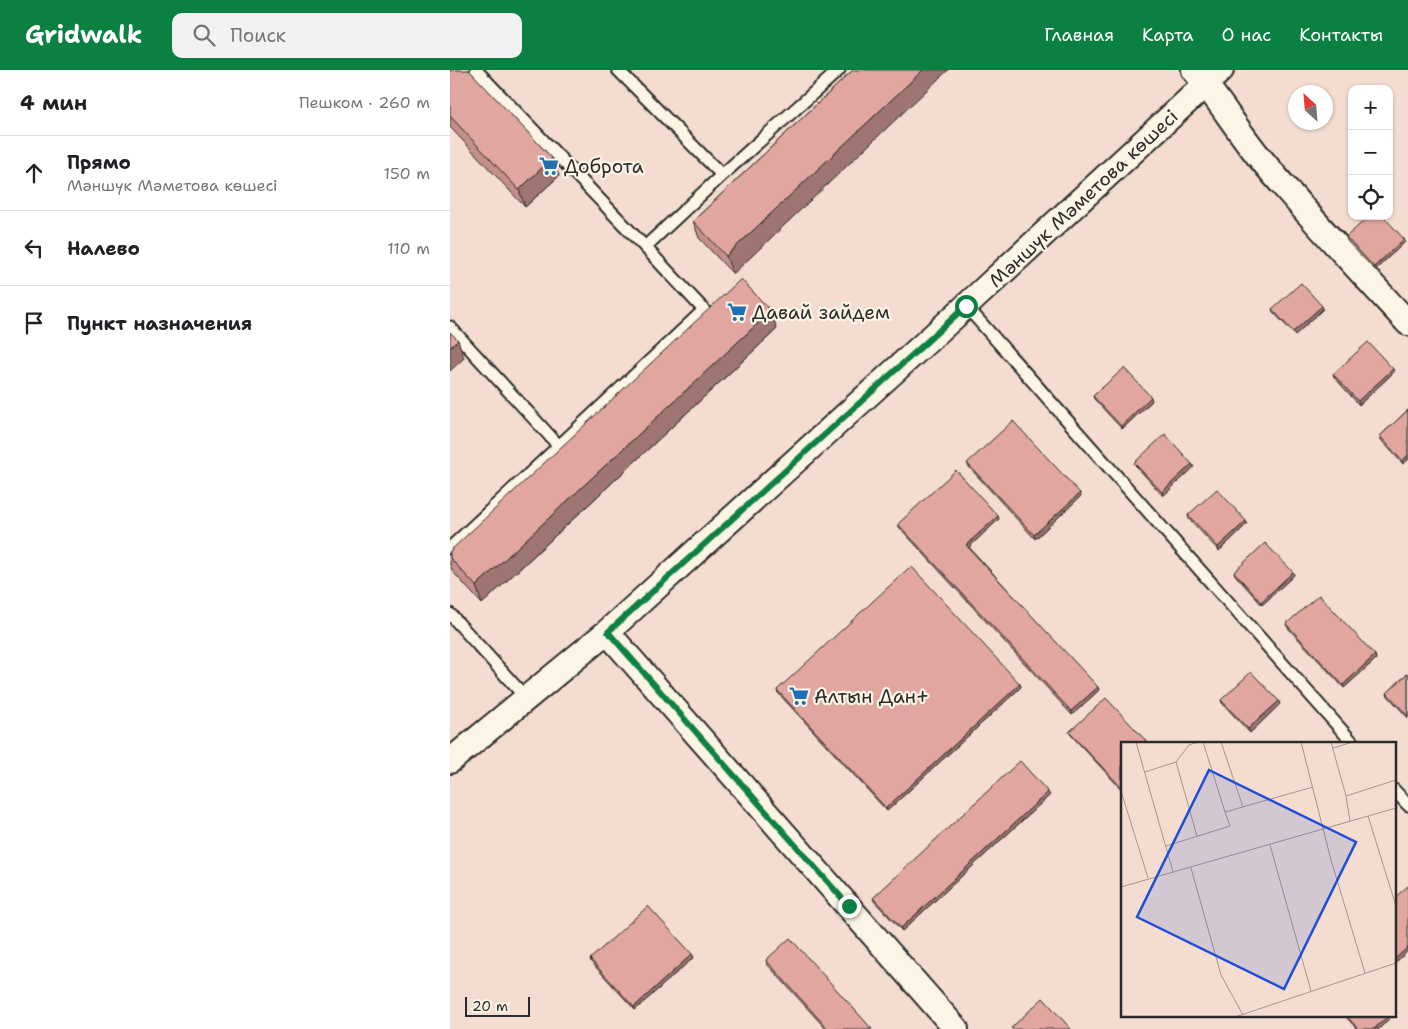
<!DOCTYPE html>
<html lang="ru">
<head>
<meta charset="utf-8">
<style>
	:root { --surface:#fff; --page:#f2f2f2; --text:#202124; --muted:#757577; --line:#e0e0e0; --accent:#0b8043 }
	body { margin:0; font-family:"Shantell Sans",sans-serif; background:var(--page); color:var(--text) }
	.controls { position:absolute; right:15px; top:15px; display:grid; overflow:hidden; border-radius:10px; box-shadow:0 1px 4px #0004 }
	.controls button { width:45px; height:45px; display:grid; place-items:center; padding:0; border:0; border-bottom:1px solid var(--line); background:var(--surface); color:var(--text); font:25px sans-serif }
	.compass { position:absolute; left:838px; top:15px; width:45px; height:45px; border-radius:50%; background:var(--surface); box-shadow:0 1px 4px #0004; rotate:334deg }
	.scale { position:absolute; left:15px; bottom:12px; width:65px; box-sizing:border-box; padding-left:5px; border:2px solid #2b2b2b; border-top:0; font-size:14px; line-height:18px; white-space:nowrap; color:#2b2b2b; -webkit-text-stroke:4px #fcf5e5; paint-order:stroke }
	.stop { position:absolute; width:15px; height:15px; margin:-11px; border:4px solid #0b8043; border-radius:50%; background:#fff }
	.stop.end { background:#0b8043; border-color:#fff; box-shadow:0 1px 5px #0008 }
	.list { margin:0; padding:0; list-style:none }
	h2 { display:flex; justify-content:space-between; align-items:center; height:65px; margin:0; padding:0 20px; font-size:21px }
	h2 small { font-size:16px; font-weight:400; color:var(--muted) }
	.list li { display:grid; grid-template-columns:32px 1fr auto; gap:15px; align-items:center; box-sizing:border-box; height:75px; padding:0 20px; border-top:1px solid var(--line) }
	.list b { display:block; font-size:19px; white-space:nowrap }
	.list p { margin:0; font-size:16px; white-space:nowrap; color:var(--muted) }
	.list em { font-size:16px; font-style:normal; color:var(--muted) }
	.icon { flex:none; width:28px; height:28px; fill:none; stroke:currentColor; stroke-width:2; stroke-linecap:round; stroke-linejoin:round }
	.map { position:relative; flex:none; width:958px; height:959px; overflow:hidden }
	header { display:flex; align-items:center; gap:30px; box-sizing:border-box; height:70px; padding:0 25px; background:var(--accent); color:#fff }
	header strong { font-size:24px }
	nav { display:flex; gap:28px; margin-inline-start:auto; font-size:18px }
	.search { width:350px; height:45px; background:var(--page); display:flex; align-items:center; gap:12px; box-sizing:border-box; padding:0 18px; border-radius:10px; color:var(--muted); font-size:19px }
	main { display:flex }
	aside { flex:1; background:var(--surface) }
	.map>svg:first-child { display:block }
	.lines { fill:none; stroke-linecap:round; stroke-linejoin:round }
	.service-casing { stroke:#2b2b2b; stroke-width:15 }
	.minor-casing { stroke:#2b2b2b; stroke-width:28 }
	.service { stroke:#fcf5e5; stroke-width:11 }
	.minor { stroke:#fcf5e5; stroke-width:24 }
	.wall { fill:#c28f89; stroke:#2b2b2b }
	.shaded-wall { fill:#9e746f; stroke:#2b2b2b }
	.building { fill:#e1a69f; stroke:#2b2b2b }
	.route { stroke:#0b8043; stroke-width:6 }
	.labels { text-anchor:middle; stroke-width:4.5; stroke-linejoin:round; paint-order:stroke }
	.poi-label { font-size:19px; fill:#2b2b2b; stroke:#fcf5e5; text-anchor:start }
	.street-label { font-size:19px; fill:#2b2b2b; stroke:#fcf5e5 }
	.inset-road { fill:none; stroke:#a4968e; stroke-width:1 }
	.view { fill:#1d4ed8; fill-opacity:0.15; stroke:#1d4ed8; stroke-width:2.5 }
	.inset-edge { fill:none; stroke:#2b2b2b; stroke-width:2.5 }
</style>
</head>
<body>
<header>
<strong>Gridwalk</strong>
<div class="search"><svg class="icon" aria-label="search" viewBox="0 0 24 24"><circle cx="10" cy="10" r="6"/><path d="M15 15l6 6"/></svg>Поиск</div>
<nav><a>Главная</a><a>Карта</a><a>О нас</a><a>Контакты</a></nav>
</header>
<main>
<aside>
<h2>4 мин<small>Пешком · 260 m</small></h2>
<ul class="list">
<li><svg class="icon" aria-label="ahead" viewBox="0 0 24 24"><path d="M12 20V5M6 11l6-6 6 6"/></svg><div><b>Прямо</b><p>Мәншүк Мәметова көшесі</p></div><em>150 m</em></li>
<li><svg class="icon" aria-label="left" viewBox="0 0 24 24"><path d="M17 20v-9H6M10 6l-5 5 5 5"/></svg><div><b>Налево</b></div><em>110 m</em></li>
<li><svg class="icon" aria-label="arrive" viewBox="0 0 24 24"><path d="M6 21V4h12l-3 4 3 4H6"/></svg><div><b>Пункт назначения</b></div></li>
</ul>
</aside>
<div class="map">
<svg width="958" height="959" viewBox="0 0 958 959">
	<rect width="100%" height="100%" fill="#f4ddd0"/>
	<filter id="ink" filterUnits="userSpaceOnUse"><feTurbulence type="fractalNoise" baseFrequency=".02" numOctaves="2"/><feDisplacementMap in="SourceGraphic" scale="10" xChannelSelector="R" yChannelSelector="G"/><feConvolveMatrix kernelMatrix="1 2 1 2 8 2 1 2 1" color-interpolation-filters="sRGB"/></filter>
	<g filter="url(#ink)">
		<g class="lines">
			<defs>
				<path id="service" d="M26,0L195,177
					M168,0L272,105
					M516,236L903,673
					M0,257L109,376
					M0,478L254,240L195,177L272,105L389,0
					M0,544L76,628
					M944,720L958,735"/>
				<path id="minor" d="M744,0C768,28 787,60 810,88C857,145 908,199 958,253
					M157,562L506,959
					M0,691L157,562L516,236L771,0"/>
			</defs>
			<use href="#service" class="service-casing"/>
			<use href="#minor" class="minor-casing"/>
			<use href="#service" class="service"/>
			<use href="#minor" class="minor"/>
		</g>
		<path class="wall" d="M0,0L102,88L109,106L75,137L0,57Z
			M403,0L283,204L249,168L243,151Z
			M896,167L954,169L955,172L925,200L897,171Z
			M822,239H873L845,265L823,242Z
			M327,259L32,534L3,502L0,495V481Z
			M943,299L944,302L909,335L884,307L883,304Z
			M643,326L702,331L672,359L644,329Z
			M958,340V390L953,394L931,370L930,366Z
			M517,393L630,423L631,426L585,469L519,397Z
			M684,393L742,394L744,397L713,426L686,396Z
			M738,445L796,451L797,454L769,481L739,449Z
			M548,446L549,449L519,477L649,620L622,645L449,457L448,454Z
			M784,502H843L844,505L812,535L785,505Z
			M836,554L925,585L926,589L894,618L838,558Z
			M958,603V648L938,626L937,623Z
			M570,614L571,617L437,741L328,623L327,620Z
			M771,630L830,634L800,663L772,633Z
			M619,662L672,673V720L621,665Z
			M600,725L452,861L424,831L423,828Z
			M244,887L185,940L141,892L140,889Z
			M316,890L422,959H376L317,894Z
			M894,945H939L940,948L929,959H907Z"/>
		<path class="shaded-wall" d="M473,0H498L283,204L276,186Z
			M102,88L109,106L75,137L69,120Z
			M954,169L955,172L925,200L924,197Z
			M872,236L873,239L845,265L843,262Z
			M321,241L327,259L32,534L26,516Z
			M8,270L14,288L0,301V278Z
			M943,299L944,302L909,335L908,331Z
			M701,327L702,331L672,359L671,356Z
			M958,385V390L953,394L952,391Z
			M742,394L744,397L713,426L712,422Z
			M630,423L631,426L585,469L584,465Z
			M548,446L549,449L518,478L516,475Z
			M796,451L797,454L769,481L768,477Z
			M843,502L844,505L812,535L811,532Z
			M925,585L926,589L894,618L893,615Z
			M570,614L571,617L437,741L436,738Z
			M648,617L649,620L622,645L621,641Z
			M829,631L830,634L800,663L798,659Z
			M598,722L600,725L452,861L451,858Z
			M958,877V881L944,894V890Z
			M242,884L244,887L185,940L184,937Z
			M939,945L940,948L929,959H924Z"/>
		<path class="building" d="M0,0H19L102,88L69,120L0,46Z
			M403,0H473L276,186L243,151Z
			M919,146H933L954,169L924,197L896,167Z
			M291,209L321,241L26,516L0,488V481Z
			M851,213L872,236L843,262L822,239Z
			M0,262L8,270L0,278Z
			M918,272L943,299L908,331L883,304Z
			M674,298L701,327L671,356L643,326Z
			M958,340V385L952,391L930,366Z
			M563,351L630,423L584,465L517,393Z
			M715,364L742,394L712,422L684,393Z
			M506,400L548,446L516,475L648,617L621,641L448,454Z
			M767,419L796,451L768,477L738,445Z
			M815,473L843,502L811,532L784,502Z
			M461,496L570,614L436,738L327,620Z
			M869,525L925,585L893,615L836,554Z
			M801,602L829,631L798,659L771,630Z
			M958,603V646L937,623Z
			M656,628L698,673H672V718L619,662Z
			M570,691L598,722L451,858L423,828Z
			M958,816V877L944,890V828Z
			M198,836L242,884L184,937L140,889Z
			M340,868L422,959H378L316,890Z
			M593,928L621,959H562L561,958Z
			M896,945H939L924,959H908Z"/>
	</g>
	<g class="lines" filter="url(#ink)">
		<path class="route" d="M399,836L158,562L516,236"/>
	</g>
	<defs>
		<symbol id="supermarket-bare" viewBox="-9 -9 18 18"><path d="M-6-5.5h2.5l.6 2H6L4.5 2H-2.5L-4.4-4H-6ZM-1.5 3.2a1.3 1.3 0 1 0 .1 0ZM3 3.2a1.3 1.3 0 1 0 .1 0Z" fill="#1f6fb2" stroke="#fcf5e5" stroke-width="2.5" paint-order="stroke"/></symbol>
	</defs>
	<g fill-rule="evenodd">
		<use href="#supermarket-bare" x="85" y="82" width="28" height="28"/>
		<use href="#supermarket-bare" x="273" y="228" width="28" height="28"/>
		<use href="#supermarket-bare" x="335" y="612" width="28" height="28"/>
	</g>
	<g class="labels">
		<g class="poi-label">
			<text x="114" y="103">Доброта</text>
			<text x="302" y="249">Давай зайдем</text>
			<text x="364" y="633">Алтын Дан+</text>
		</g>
		<g class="street-label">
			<text transform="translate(633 128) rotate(-43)" y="7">Мәншүк Мәметова көшесі</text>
		</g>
	</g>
	<g transform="translate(671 672)">
		<rect width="275" height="275" fill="#f4ddd0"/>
		<path class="inset-road" d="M15,0L52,130M82,0L104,70M100,0L122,65M180,0L210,118L244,231M210,0L225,54M212,6L232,0M55,20L76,94M24,30L55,20L68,3L77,0M0,49L27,136M247,74L275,164M229,79L225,54L275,38M149,103L190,249M45,104L109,84L104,70L192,45M70,126L100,233L122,273M0,145L275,66M114,275L275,221"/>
		<path class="view" d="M88,28L235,100L163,247L16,175Z"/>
		<rect width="275" height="275" class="inset-edge"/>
	</g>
</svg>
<div class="controls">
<button>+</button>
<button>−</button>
<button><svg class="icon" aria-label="locate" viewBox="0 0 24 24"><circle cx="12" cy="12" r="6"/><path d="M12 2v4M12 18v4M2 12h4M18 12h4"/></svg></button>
</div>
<svg class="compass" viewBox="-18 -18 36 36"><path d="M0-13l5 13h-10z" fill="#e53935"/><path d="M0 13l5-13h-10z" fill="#757577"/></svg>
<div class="scale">20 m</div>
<div class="stop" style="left:516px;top:236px"></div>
<div class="stop end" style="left:399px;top:836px"></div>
</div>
</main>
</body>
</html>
